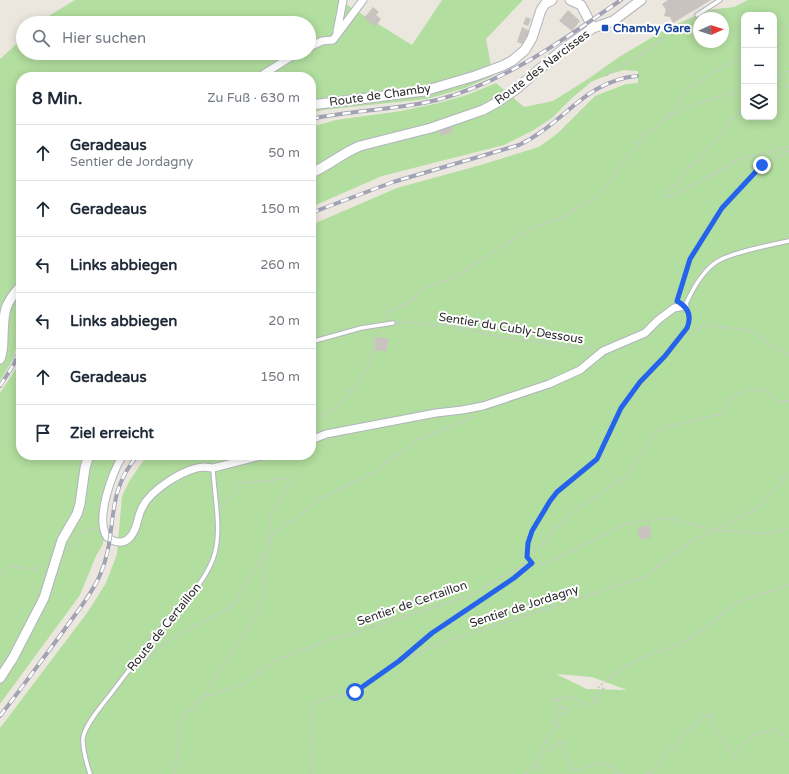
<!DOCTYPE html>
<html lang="de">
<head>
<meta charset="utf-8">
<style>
	:root { --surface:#fff; --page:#f2f2f3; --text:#1f2937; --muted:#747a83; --line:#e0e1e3 }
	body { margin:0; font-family:"Varela Round",sans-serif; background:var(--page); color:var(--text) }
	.controls { position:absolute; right:12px; top:12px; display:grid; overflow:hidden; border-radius:8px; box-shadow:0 2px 10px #0003 }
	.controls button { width:36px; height:36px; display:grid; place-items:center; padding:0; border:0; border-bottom:1px solid var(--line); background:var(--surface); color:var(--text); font:20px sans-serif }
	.compass { position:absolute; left:693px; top:12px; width:36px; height:36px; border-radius:50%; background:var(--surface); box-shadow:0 2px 10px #0003; rotate:87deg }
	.stop { position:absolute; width:12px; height:12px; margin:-9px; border:3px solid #2563eb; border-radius:50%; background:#fff }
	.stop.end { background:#2563eb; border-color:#fff; box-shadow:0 1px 4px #0008 }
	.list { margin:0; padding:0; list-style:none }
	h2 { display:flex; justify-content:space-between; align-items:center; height:52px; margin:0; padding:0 16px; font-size:17px }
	h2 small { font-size:13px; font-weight:400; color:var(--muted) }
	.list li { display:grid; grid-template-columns:26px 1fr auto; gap:12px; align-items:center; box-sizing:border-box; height:56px; padding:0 16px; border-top:1px solid var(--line) }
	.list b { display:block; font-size:15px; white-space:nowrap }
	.list p { margin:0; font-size:13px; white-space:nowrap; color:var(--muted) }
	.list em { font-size:13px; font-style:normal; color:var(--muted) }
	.icon { flex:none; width:22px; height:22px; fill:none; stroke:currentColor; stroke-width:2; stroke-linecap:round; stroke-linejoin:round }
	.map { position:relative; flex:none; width:789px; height:774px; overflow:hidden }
	.search { position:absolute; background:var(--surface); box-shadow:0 2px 10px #0003; left:16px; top:16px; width:300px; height:44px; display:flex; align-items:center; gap:10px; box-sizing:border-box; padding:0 14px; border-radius:22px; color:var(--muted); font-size:15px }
	.panel { position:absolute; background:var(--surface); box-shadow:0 2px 10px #0003; left:16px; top:72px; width:300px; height:388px; border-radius:16px }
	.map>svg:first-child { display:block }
	.green { fill:#b2de9f; fill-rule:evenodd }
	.building { fill:#c8c3be }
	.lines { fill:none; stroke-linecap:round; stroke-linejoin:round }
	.service-casing { stroke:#b2b4be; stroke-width:5.5 }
	.minor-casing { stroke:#b2b4be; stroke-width:9 }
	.tertiary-casing { stroke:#b2b4be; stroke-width:11 }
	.path { stroke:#c8c8c8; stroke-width:1.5; stroke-dasharray:3 2; stroke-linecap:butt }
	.service { stroke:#fff; stroke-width:3.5 }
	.minor { stroke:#fff; stroke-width:7 }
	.tertiary { stroke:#fff; stroke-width:9 }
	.rail-casing { stroke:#a1a3b4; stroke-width:4 }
	.rail { stroke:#fff; stroke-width:2.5; stroke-dasharray:8; stroke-linecap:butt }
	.route { stroke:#2563eb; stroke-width:5 }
	.transit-dot { fill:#1a4fb4; stroke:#fff; stroke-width:1.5 }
	.labels { text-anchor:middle; stroke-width:4; stroke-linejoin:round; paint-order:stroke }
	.transit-label { font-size:12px; font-weight:bold; fill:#164399; stroke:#fff; text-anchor:start }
	.street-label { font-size:12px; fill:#2b2b2b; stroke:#fff }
</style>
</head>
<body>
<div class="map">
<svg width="789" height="774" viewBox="0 0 789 774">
	<rect width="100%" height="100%" fill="#ece7de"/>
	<path class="green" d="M75,0H339L412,45L442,0H523L486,39L493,76L465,88L427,99L322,110L311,113V77H21V331L13,359L0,381V59L23,38V53H309V23H40L47,17Z
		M748,0H789V774H0V728L87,613L106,583L117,554L122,496L130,480L143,461L149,455H311V225L397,188L477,166L539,147L558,133L595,96L626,84L638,83V71L624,70L610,74L591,82L572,98L552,118L532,131L504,145L382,176L311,207V127L336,120L401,111L439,103L467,95L496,83L524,107L553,101L588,79L619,57L668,28L708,10L734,7ZM744,15H774V117H744ZM699,18H723V42H699ZM556,674L592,677L627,690L587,689Z
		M21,361V455H127L118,468L108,499L103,544L96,556L80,595L0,704V393Z"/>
	<path class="building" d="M668,0H711L673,23L670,17L664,16L666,10L662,4Z
		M373,7L379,12L376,15L381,19L375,27L364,18Z
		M568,10L580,21L572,31L559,21Z
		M526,17L531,19L528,26L523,24Z
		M522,27L530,31L525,45L517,42Z
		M451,124L453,132L441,136L438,129Z
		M376,337L388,338L387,351H375Z
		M649,525L652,537L640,540L637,528Z"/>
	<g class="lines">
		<defs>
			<path id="service" d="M697,15L720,0
				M685,306C692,290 703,270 718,261C733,252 770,245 789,241
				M311,342L361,328L393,323
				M90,774C87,763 82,750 83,738C85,725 101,706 110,695C128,671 146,648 164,625C182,604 203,585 213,559C223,533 214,496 213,468"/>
			<path id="minor" d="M337,32L343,0
				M309,47L322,41L333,40L363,0
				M259,77L297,53
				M311,440L326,434L436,413L462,410L483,406L549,384L580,370L603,351L645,333L658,320L674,308L685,306
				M123,455C112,473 95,518 107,537C115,543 124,545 131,536C138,528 137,517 142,508C150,490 185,468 204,467C207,467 210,468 213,468L265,455"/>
			<path id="tertiary" d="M570,0L581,5L593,28
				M311,105L424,91L475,76L502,66L512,61L525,50L532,38L541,10L545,4L552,0
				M311,173C328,166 342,153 360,146L431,128L483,110L496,103L515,90L562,50L593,28L613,21L641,0
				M0,359C3,352 3,345 3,338C4,313 3,305 21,286
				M0,678L13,658L44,598L62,540L77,514L80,504L85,468L89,455"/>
		</defs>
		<use href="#service" class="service-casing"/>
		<use href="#minor" class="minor-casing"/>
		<use href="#tertiary" class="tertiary-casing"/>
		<path class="path" d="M713,11L722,12
			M774,37L789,25
			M606,76L640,55L693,18
			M774,79L789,71
			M774,86H789
			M744,106L697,162L693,164L680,180L664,194L665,196H673L740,159L789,147
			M667,118C692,103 716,98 744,91
			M678,300L690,259L723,208L762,165L789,151
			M689,312V323L687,328C668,357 639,378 621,407C612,423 608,445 596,460C586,473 569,481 557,493C544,506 524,538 527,558C532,565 539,565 547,563L626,524L667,518L716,530L766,534L789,528
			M387,318L389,310C396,309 414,300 419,295C419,295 422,289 422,289L453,278L526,231L562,217L598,197L646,134L665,120L691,86L744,55
			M397,323L409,322L427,325H447L502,337L593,349
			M683,335L692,333L704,325L748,330L761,337L771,346L789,354
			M311,423L341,404L366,370L370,363L374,340L379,331
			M222,506L242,483L290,478L285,492L272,513L267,546
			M67,553C77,541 78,527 97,529
			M0,573L3,572L9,566L35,570L46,565
			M401,659L432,633L514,578L532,563
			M137,669L154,653L168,641L234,605L267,548L274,533L308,509L321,498L375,472L418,439L453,426L474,416
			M203,697L261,606L267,550
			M539,758C544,746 547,733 559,727V724H553L558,716L566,711L568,708L562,707L555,709L559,702L552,700C558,700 565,697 571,697C581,698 585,711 600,700L594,698L605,689L598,687L625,667L645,656L670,648L695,636L736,603L789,585
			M533,765L537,764L539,767V774
			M175,774L181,719L203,697L244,684L274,661L324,642L466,597L521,567L527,558L573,512L628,475L659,428L719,415L730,399L745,390H765L778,402L789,401
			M311,774L310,719L313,702L355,692L399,661L438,644L647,576L689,542L716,530L762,505L789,472
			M527,774L529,769L539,758L560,741H566L563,749L572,769H578L596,764L611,765L616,772L621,774
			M647,774L653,771L687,731L703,718L711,713L716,732L735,757C747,737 753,733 776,730L789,741"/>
		<use href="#service" class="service"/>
		<use href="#minor" class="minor"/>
		<use href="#tertiary" class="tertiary"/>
		<defs>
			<path id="rail" d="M311,119C353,110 396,110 437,100C506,82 564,39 621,0
				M311,213L393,182L519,145C564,124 584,81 637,76
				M0,386L14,364L21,346
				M0,716C21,689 41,661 62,633C75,614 91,596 100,575C119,532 103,495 138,455"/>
		</defs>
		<use href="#rail" class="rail-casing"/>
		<use href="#rail" class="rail"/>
	</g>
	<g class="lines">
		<path class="route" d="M355,692L399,661L432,633L514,578L532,563L527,557L528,543L532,531L550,501L557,492L597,459L621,408L640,382L665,356L687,328C692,316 688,307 677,301L690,259L722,208L762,165"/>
	</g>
	<rect class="transit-dot" x="601" y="24" width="8" height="8" rx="2"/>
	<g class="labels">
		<g class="transit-label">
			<text x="613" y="32">Chamby Gare</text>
		</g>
		<g class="street-label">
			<text transform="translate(542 67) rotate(-37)" y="4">Route des Narcisses</text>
			<text transform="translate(380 95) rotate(-8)" y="4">Route de Chamby</text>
			<text transform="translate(511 328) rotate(9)" y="4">Sentier du Cubly-Dessous</text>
			<text transform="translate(412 603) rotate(-19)" y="4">Sentier de Certaillon</text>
			<text transform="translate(524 606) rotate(-18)" y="4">Sentier de Jordagny</text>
			<text transform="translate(164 627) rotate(-51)" y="4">Route de Certaillon</text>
		</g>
	</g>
</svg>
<div class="controls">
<button>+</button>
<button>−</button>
<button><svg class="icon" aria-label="layers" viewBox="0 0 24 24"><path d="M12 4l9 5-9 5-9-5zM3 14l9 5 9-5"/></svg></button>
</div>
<svg class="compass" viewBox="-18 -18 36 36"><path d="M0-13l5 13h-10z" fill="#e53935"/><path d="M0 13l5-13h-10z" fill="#747a83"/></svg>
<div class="stop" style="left:355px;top:692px"></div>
<div class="stop end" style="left:762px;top:165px"></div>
<div class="search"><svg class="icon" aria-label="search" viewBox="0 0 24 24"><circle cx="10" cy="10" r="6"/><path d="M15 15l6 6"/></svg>Hier suchen</div>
<section class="panel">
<h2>8 Min.<small>Zu Fuß · 630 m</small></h2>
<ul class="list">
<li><svg class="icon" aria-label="ahead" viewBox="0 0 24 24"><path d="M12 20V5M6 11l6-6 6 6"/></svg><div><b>Geradeaus</b><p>Sentier de Jordagny</p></div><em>50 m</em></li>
<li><svg class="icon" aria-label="ahead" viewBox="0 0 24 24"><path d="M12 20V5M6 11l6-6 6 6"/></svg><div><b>Geradeaus</b></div><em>150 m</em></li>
<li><svg class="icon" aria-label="left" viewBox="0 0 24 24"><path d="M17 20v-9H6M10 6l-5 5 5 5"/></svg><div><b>Links abbiegen</b></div><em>260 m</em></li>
<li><svg class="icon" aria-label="left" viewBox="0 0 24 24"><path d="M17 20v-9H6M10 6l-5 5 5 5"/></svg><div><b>Links abbiegen</b></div><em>20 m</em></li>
<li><svg class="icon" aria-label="ahead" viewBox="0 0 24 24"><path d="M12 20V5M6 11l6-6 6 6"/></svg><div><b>Geradeaus</b></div><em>150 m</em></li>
<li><svg class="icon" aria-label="arrive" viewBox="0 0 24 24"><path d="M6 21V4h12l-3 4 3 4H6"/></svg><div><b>Ziel erreicht</b></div></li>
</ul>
</section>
</div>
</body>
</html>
